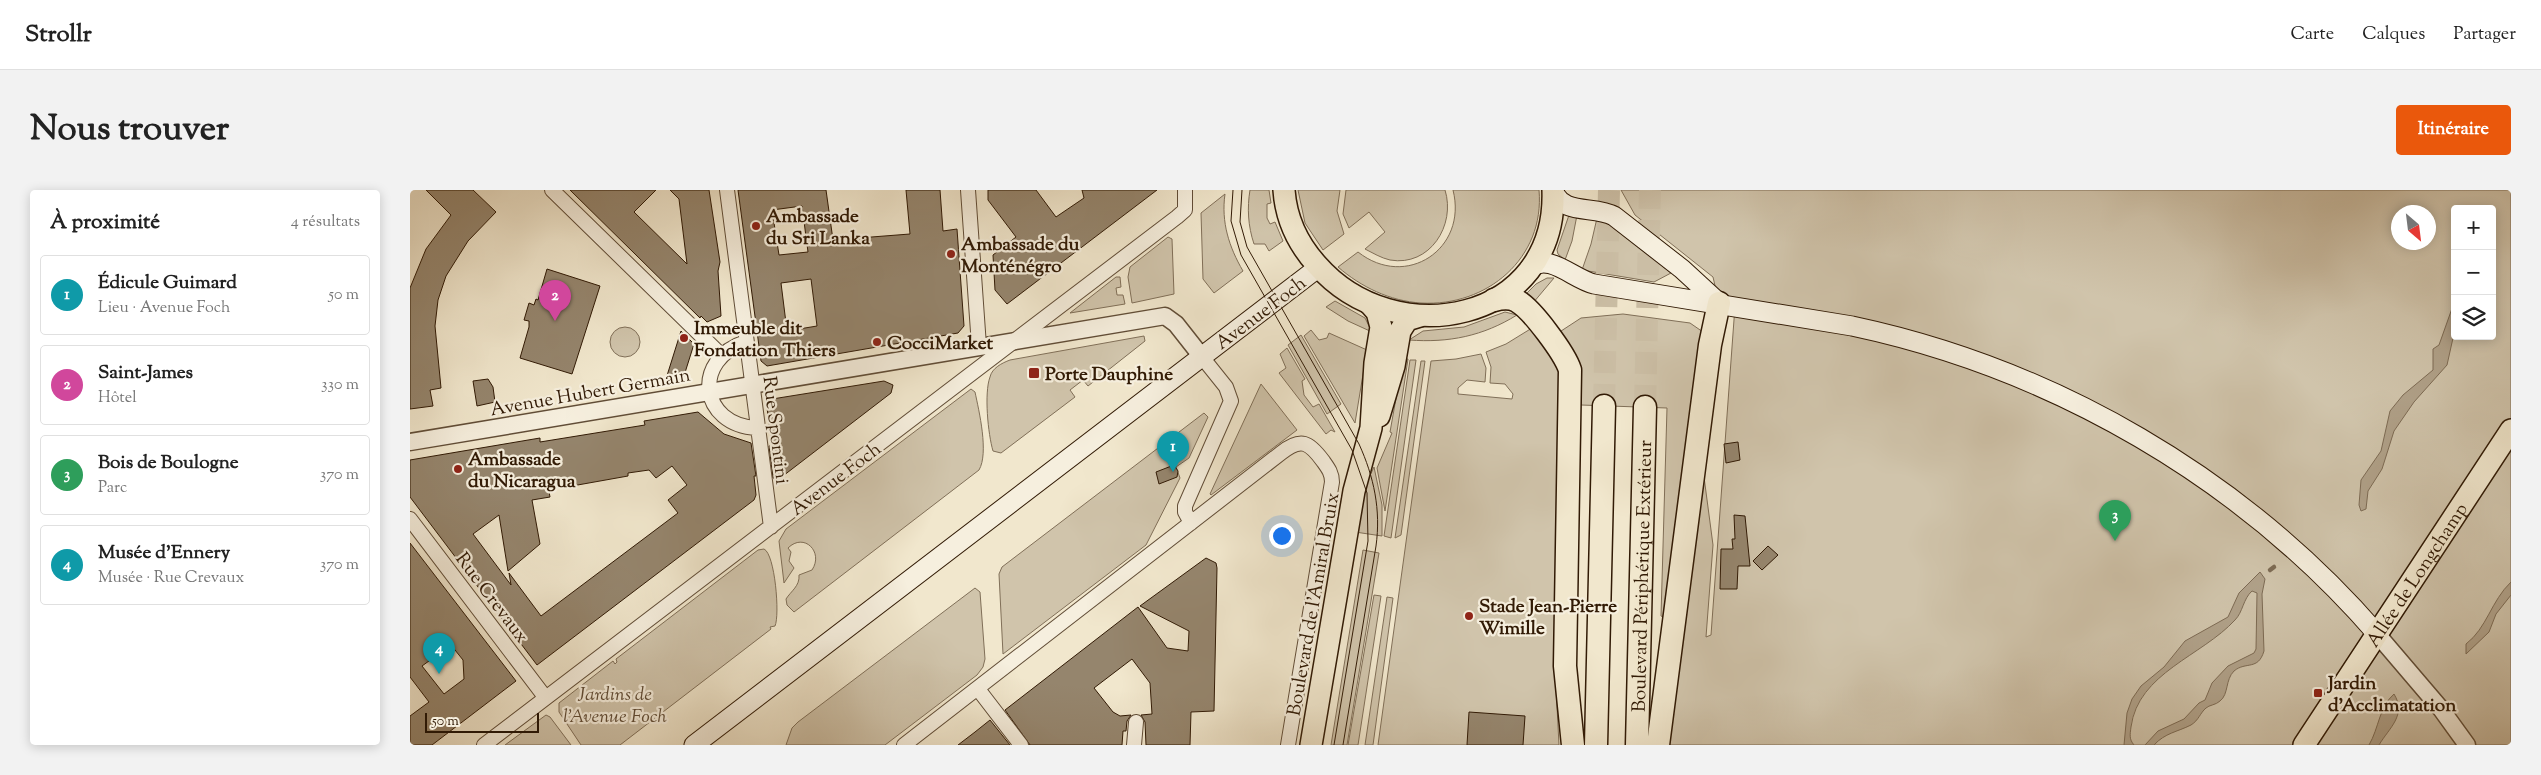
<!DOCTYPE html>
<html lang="fr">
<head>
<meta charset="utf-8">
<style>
	:root { --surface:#fff; --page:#f2f2f2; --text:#222; --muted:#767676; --line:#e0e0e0; --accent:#ea580c }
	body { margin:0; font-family:"Sorts Mill Goudy",serif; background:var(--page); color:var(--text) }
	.controls { position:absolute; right:15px; top:15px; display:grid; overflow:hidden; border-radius:5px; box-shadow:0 2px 12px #0003 }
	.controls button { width:45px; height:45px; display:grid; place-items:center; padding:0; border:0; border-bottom:1px solid var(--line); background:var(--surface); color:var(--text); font:25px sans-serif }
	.compass { position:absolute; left:1981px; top:15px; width:45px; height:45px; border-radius:50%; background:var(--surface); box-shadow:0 2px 12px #0003; rotate:152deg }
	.scale { position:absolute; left:15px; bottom:12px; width:114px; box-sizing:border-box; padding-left:5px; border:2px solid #311a05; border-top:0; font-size:14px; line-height:18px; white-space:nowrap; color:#311a05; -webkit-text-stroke:4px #f6efde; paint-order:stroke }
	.you { position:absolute; left:871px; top:345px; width:18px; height:18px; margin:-12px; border:4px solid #fff; border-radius:50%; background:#1a73e8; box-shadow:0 0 0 8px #1a73e833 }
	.badge { display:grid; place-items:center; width:32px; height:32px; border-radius:50%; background:var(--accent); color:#fff; font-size:16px; font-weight:700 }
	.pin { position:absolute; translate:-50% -41px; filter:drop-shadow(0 1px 2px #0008) }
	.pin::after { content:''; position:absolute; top:26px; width:18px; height:15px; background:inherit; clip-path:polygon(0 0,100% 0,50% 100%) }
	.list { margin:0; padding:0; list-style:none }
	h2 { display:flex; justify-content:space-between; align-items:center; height:65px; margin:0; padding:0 20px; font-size:21px }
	h2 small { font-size:16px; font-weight:400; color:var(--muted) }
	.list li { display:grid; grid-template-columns:32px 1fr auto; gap:15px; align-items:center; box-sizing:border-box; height:80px; margin:0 10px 10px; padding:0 10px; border:1px solid var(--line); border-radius:5px }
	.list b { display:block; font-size:19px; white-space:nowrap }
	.list p { margin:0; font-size:16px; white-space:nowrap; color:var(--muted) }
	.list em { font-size:16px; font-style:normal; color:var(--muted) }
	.icon { flex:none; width:28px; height:28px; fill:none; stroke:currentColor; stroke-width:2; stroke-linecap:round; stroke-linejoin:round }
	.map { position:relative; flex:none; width:2101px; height:555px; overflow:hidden; border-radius:5px }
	header { display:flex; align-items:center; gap:30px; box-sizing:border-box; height:70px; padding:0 25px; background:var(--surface); border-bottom:1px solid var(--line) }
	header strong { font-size:24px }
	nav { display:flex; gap:28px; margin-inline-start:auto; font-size:18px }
	.intro { display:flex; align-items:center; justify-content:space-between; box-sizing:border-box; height:120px; padding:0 30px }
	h1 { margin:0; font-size:35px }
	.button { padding:12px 22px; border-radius:5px; background:var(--accent); color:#fff; font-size:18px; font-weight:700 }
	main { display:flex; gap:30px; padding:0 30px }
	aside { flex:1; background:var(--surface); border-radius:5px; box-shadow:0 2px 12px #0003 }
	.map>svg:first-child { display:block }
	.green { fill:#d0c4ab; stroke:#806f58; fill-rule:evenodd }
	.water { fill:#b0a189; stroke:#7d6b54 }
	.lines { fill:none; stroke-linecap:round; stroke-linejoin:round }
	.stream { stroke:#7d6b54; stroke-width:4.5 }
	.building { fill:#95856d; stroke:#311a05; fill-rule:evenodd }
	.trunk-tunnel { stroke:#cbbea5; stroke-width:22; stroke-dasharray:22 11; stroke-linecap:butt }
	.minor-casing { stroke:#614d37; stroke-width:16 }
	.tertiary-casing { stroke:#614d37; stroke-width:19 }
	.secondary-casing { stroke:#311a05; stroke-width:21 }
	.primary-casing { stroke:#311a05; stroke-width:24 }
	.trunk-casing { stroke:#311a05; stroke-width:25 }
	.minor { stroke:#f6efde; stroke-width:14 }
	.tertiary { stroke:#f6efde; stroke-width:16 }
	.secondary { stroke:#f6efde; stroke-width:19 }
	.primary { stroke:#f1e7cd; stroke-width:21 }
	.trunk { stroke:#f1e7cd; stroke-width:22 }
	.tram { stroke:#311a05; stroke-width:1 }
	.poi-dot { fill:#8f2418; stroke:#f6efde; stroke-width:2 }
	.labels { text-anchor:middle; stroke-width:4.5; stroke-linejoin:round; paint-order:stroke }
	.poi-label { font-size:19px; font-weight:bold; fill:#311a05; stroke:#f6efde; text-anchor:start }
	.street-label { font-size:19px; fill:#311a05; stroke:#f6efde }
	.park-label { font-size:19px; font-style:italic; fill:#614d37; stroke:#f6efde }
</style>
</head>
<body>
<header>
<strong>Strollr</strong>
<nav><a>Carte</a><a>Calques</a><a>Partager</a></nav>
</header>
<div class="intro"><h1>Nous trouver</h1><a class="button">Itinéraire</a></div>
<main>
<aside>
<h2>À proximité<small>4 résultats</small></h2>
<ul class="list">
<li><span class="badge" style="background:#0f9aa8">1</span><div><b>Édicule Guimard</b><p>Lieu · Avenue Foch</p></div><em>50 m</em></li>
<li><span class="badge" style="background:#d1479c">2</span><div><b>Saint-James</b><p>Hôtel</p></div><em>330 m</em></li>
<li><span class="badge" style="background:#2e9e5b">3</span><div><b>Bois de Boulogne</b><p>Parc</p></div><em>370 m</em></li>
<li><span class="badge" style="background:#0f9aa8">4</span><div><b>Musée d'Ennery</b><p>Musée · Rue Crevaux</p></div><em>370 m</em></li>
</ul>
</aside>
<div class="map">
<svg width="2101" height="555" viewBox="0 0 2101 555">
	<rect width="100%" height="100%" fill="#f1e7cd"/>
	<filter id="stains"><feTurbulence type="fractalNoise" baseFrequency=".004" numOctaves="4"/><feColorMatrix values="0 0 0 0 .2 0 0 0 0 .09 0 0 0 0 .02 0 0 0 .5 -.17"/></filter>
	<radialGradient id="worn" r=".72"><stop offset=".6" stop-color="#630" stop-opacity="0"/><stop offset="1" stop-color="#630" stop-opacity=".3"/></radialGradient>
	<path class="green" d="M840,0H859L861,13L857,14V28L860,34L865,32L873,51L859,61L855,54H844C838,36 837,18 840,0Z
		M888,0H930L927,21L934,44L913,60L895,33Z
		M936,0H1035C1046,35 1020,77 980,70C971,68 963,63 955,59L975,42L959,22L939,38L933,24Z
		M1043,0H1129C1135,68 1077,117 1011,113C980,111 951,97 928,77L948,62C996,100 1058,59 1043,0Z
		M1211,0H2101V555H1259L1294,287L1303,355L1296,447L1301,445L1325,116L1309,113L1303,87L1225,25ZM2045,19H2082V146H2045ZM1988,22H2018V52H1988Z
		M815,4C811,32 819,57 833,81L804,103L793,89L791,23Z
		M1159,25H1167L1162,51L1155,70L1148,64L1147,60Z
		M1187,28H1193L1261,83L1244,92L1172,80L1181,54Z
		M758,47L762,49L764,104L722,113L718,87L720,77Z
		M706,87H710L711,97L706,98L707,105H713L715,114L660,123Z
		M1137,88H1144L1123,113L1116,104L1126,94Z
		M925,111L955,128L962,142L938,131L916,117Z
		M1095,122L1107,125C1073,146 1039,153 999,150L1013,141L1054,137Z
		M1213,124L1280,133L1293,142L1253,427L1251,426L1257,218L1171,215C1172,180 1165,172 1148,143L1171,128Z
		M200 152a15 15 0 1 1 30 0a15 15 0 1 1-30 0Z
		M1122,138L1150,176L1144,459L1149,555H968L1021,171L1046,169L1071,164L1076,178L1075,192L1057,190L1048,198V204L1102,209L1103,204L1095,194L1080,193L1081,177L1076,162L1096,154Z
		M901,140L909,150L917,148L919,143L957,160L945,233L894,146Z
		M891,145L931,214L917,224L878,155Z
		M734,146L735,151L678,196L673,190L660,200L665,207L591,263L583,261C578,244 574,203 580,187C582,178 592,173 600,170Z
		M877,158L895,189L892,191L894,205L903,217L909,214L925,242L921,240L916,244L869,183L876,178L870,164Z
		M993,169H998L975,321L967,278L982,243L980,242Z
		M1000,170H1006L981,348L974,346Z
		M1011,171H1015L991,345L985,348Z
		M851,194L887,240L801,305L800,304Z
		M561,199L565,202C569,221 579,263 569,280L384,422L377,415L376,409C381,401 390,396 389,385L402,380C414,362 394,342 378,358L381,362L379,371L384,378L374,393L369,351L376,339Z
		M794,223L798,227L779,268L766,277L770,288L736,355L593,464L589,384L592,377Z
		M964,277L972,315V346L945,342L955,296Z
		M354,359C365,364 370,425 365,436L360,437L361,439L210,555H171L149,522V513L203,471L205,474L207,472L206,469L348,360Z
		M953,360L969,363L937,555H921Z
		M565,398L570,402L575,469L573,477L567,485L475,555H376L382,538L388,532Z
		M964,405L971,406L948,555H938Z
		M977,407L983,408L963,555H955Z
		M136,525L140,527L161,555H95Z"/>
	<path class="water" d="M2045,110V139L2037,175L2004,212L1984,241L1972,279L1958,301L1956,319L1951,321L1949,315L1951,290L1971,261L1980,221L1993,205L2023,180V159L2029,155Z
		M1850,382L1855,389L1852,404L1854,461C1848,481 1836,471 1824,481C1815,490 1819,504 1810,511C1806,515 1799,515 1796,518C1790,523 1789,530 1781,535C1767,542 1755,543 1744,555H1735L1748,541L1774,529L1789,513L1795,510L1802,493L1818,476L1844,463L1846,459L1847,403L1842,401C1833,409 1833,422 1825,430C1792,466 1728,483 1721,537C1720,545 1719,549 1724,555H1714L1717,523L1722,509L1731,496L1754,477L1775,451L1818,427L1829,403Z
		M2101,392V405L2086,424L2079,442L2056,464V454C2077,438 2081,411 2101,392Z
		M1984,504C1997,525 1979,538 1969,555H1959C1969,538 1969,517 1984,504Z"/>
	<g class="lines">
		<path class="stream" d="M1860,380L1864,377"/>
	</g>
	<path class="building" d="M16,0H63L86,22L58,51L36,86L28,110L25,136L31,198L20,200L23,216L0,219V98L16,59L41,25Z
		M160,0H246L224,22L277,74L269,9L260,0H299L310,72L308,81L311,126L297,132L291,126L290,128Z
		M328,0H416L423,50L500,44L496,0H530L533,41L547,39L554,136L548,143L357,176L351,171ZM392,16L398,62L369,65L362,20ZM401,89L407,136L377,141L371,93Z
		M578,0H626L646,27L674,8L672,0H747L597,114L585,100L583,65L606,47L578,10Z
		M137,79L190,96L162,184L110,168L119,137V131L114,130L119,113L124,115L126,109L128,110Z
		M271,141L284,154L273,189L255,192Z
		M78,189L83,197L85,212L67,216L63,191Z
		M474,191L483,195L481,203L369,289L363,288L359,256H362L356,210Z
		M288,222L314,244L341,253L346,286H344L346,305L344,310L127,475L0,307V270L130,248V252L235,235L234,231ZM262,276L277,295L258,310L268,323L131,426L99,383L101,395L63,344L89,325L98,381L130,354L122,310L140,307L138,296L162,292V296L218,286V283L239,280L246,288Z
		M1328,252L1330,270L1316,273L1314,254Z
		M764,275L768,281L767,287L749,294L746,282Z
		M1324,325L1335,326L1340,376H1328L1327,399H1310L1311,359H1323L1322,349H1325Z
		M0,353L106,491L22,555H0V526L19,512L0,487ZM41,455L53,470L54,489L34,504L12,476Z
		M1358,356L1368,365L1352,380L1343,371Z
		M796,368L806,373L807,378L804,521L781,522L780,555H736L735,532L731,525L742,524L740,493L722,469L684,498L703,522L710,526L721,525L717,531L716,541H713L712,555H620L595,520L728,417L757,458L778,461L779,441L730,416Z
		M1059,522L1115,526L1113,555H1057Z
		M580,530L600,555H548L565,542Z"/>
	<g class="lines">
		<path class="trunk-tunnel" d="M1194,216L1199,0
			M1235,217L1240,0"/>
		<defs>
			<path id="minor" d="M142,0L311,165
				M317,0L361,337
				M558,0L569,156
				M336,152C282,169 289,235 347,238
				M0,329L135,507
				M781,333L775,322V316L821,211L816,197L792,167
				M568,499L611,555
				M74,555L767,27L775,20V0
				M494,555L871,263C891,247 899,252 913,271C918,278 922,283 922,292L878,555
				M724,555L726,532"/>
			<path id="tertiary" d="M0,252L755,126L766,134L792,167
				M1967,444L2031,519L2057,555"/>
			<path id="secondary" d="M1143,0C1152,26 1184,15 1204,26L1272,79L1309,113
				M1120,78C1139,62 1163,89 1184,94L1442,136C1644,179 1832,288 1967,444
				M284,555L909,77"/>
			<g id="primary">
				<path d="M874,0C876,29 888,54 907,75C985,164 1148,133 1143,0"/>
				<path d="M969,226L984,176L990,141L997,130L1010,126"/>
				<path d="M901,555L944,301L961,238L965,173L971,137L967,122L960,114"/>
				<path id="s1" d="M1894,555L2101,240"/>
			</g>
			<g id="trunk">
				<path d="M1084,110C1092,108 1100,107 1107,111C1122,119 1155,164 1160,180L1155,476L1163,555"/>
				<path d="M1186,555L1194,216"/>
				<path id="s2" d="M1227,555L1235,217"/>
				<path d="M1248,555L1300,155L1309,113"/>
			</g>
		</defs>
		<use href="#minor" class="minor-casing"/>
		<use href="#tertiary" class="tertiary-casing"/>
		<use href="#secondary" class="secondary-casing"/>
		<use href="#primary" class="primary-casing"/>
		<use href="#trunk" class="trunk-casing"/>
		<use href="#minor" class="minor"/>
		<use href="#tertiary" class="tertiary"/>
		<use href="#secondary" class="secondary"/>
		<use href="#primary" class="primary"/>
		<use href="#trunk" class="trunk"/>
		<path class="tram" d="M823,0L821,31L831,65L942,260L957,303L958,351L924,555
			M832,0L830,32L837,57L949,254C964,287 971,320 966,356L933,555"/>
	</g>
	<g class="poi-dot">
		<circle cx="346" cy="36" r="5"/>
		<circle cx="541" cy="64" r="5"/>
		<circle cx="274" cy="148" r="5"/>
		<circle cx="467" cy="152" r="5"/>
		<rect x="618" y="177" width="12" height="12" rx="2.5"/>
		<circle cx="48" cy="279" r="5"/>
		<circle cx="1059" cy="426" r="5"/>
		<rect x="1903" y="498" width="10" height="10" rx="2.5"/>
	</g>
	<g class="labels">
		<g class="poi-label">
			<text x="356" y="32">Ambassade<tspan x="356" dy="22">du Sri Lanka</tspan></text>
			<text x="551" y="60">Ambassade du<tspan x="551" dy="22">Monténégro</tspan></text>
			<text x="284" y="144">Immeuble dit<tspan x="284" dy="22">Fondation Thiers</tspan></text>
			<text x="477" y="159">CocciMarket</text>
			<text x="635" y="190">Porte Dauphine</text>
			<text x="58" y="275">Ambassade<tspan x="58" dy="22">du Nicaragua</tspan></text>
			<text x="1069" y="422">Stade Jean-Pierre<tspan x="1069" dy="22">Wimille</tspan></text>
			<text x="1918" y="499">Jardin<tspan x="1918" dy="22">d'Acclimatation</tspan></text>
		</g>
		<g class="street-label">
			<text transform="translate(850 122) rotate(-37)" y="7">Avenue Foch</text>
			<text transform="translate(180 201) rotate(-10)" y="7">Avenue Hubert Germain</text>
			<text transform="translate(367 240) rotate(83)" y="7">Rue Spontini</text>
			<text transform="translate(425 288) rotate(-37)" y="7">Avenue Foch</text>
			<text dy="7" stroke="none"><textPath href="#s1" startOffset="204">Allée de Longchamp</textPath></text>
			<text dy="7" stroke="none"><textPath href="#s2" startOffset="169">Boulevard Périphérique Extérieur</textPath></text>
			<text transform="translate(83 407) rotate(53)" y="7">Rue Crevaux</text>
			<text transform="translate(902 414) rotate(-80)" y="7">Boulevard de l'Amiral Bruix</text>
		</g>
		<g class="park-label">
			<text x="205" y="510">Jardins de<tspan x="205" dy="22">l'Avenue Foch</tspan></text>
		</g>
	</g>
	<rect width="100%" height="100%" filter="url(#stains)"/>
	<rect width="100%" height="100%" fill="url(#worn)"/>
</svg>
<div class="controls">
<button>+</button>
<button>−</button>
<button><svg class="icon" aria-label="layers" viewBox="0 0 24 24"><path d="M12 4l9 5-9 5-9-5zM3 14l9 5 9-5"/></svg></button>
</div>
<svg class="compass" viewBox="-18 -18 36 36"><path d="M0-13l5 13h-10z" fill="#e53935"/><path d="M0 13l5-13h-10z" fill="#767676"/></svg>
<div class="scale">50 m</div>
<div class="you"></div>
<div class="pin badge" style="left:763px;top:282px;background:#0f9aa8">1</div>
<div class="pin badge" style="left:145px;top:131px;background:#d1479c">2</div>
<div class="pin badge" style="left:1705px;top:351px;background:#2e9e5b">3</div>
<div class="pin badge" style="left:29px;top:484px;background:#0f9aa8">4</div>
</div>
</main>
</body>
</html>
